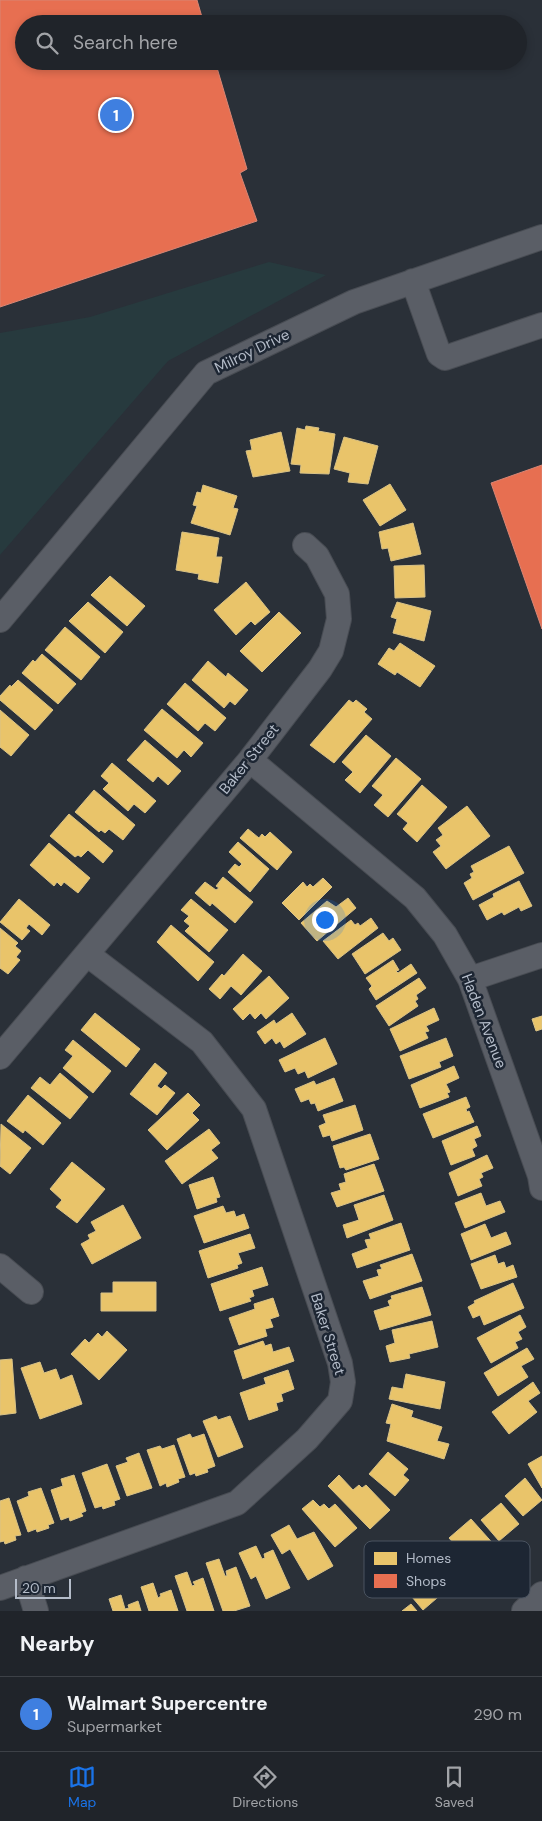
<!DOCTYPE html>
<html lang="en">
<head>
<meta charset="utf-8">
<style>
	:root { --surface:#20242a; --page:#2d3036; --text:#f1f3f6; --muted:#a2a4a8; --line:#3d4147; --accent:#1a73e8 }
	body { margin:0; font-family:"DM Sans",sans-serif; background:var(--page); color:var(--text) }
	.scale { position:absolute; left:15px; bottom:12px; width:56px; box-sizing:border-box; padding-left:5px; border:2px solid #b4bcc9; border-top:0; font-size:14px; line-height:18px; white-space:nowrap; color:#b4bcc9; -webkit-text-stroke:4px #1d2633; paint-order:stroke }
	.you { position:absolute; left:324px; top:919px; width:18px; height:18px; margin:-12px; border:4px solid #fff; border-radius:50%; background:#1a73e8; box-shadow:0 0 0 8px #1a73e833 }
	.badge { display:grid; place-items:center; width:32px; height:32px; border-radius:50%; background:var(--accent); color:#fff; font-size:16px; font-weight:700 }
	.pin { position:absolute; translate:-50% -50%; border:2px solid #fff; box-shadow:0 1px 5px #0006 }
	.list { margin:0; padding:0; list-style:none }
	h2 { display:flex; justify-content:space-between; align-items:center; height:65px; margin:0; padding:0 20px; font-size:21px }
	h2 small { font-size:16px; font-weight:400; color:var(--muted) }
	.list li { display:grid; grid-template-columns:32px 1fr auto; gap:15px; align-items:center; box-sizing:border-box; height:75px; padding:0 20px; border-top:1px solid var(--line) }
	.list b { display:block; font-size:19px; white-space:nowrap }
	.list p { margin:0; font-size:16px; white-space:nowrap; color:var(--muted) }
	.list em { font-size:16px; font-style:normal; color:var(--muted) }
	.icon { flex:none; width:28px; height:28px; fill:none; stroke:currentColor; stroke-width:2; stroke-linecap:round; stroke-linejoin:round }
	.map { position:relative; flex:none; width:542px; height:1611px; overflow:hidden }
	.search { position:absolute; background:var(--surface); box-shadow:0 2px 8px #0003; left:15px; right:15px; top:15px; height:55px; display:flex; align-items:center; gap:12px; box-sizing:border-box; padding:0 18px; border-radius:28px; color:var(--muted); font-size:19px }
	.sheet { height:140px; background:var(--surface) }
	nav { display:flex; justify-content:space-around; align-items:center; box-sizing:border-box; height:70px; border-top:1px solid var(--line); background:var(--surface); font-size:14px; color:var(--muted) }
	nav a { display:grid; justify-items:center; gap:2px }
	nav .on { color:var(--accent) }
	.map>svg:first-child { display:block }
	.green { fill:#273a3e }
	.homes { fill:#e9c46a; stroke:#d9c286 }
	.shops { fill:#e76f51; stroke:#d88675 }
	.lines { fill:none; stroke-linecap:round; stroke-linejoin:round }
	.minor-casing { stroke:#484c53; stroke-width:26 }
	.minor { stroke:#5a5e66; stroke-width:24 }
	.labels { text-anchor:middle; stroke-width:5; stroke-linejoin:round; paint-order:stroke }
	.street-label { font-size:15px; fill:#b4bcc9; stroke:#1d2633 }
	.key { fill:#1d2633; stroke:#4a5360; stroke-width:1 }
	.key-label { font-size:14px; fill:#b4bcc9 }
</style>
</head>
<body>
<div class="map">
<svg width="542" height="1611" viewBox="0 0 542 1611">
	<rect width="100%" height="100%" fill="#2a3038"/>
	<path class="green" d="M269,262L326,275L168,361L0,555V333L90,317Z"/>
	<path class="homes" d="M306,426L319,428L318,431L335,434L329,474L300,473L301,465L291,464L297,428L305,430Z
		M281,432L290,471L253,477L246,451L252,450L250,440Z
		M344,437L378,446L368,484L348,482L350,473L334,469Z
		M390,484L406,510L380,526L363,500Z
		M203,485L237,496L233,508L238,509L230,535L191,523L197,506L193,505L197,492L201,493Z
		M413,523L421,554L391,561L388,548L382,549L379,532Z
		M182,532L219,538L216,557H222L218,583L198,579L199,574L176,570Z
		M424,565L425,597L395,598L394,566Z
		M110,576L145,606L127,626L91,595Z
		M246,582L270,612L255,625L251,621L236,635L214,610Z
		M88,602L123,632L105,653L69,621Z
		M397,602L431,611L424,641L393,633L397,619L391,617Z
		M279,612L301,633L262,672L240,651Z
		M65,627L100,657L81,680L45,650Z
		M400,643L435,666L420,687L397,672L395,675L378,664L389,648L394,651Z
		M42,654L76,684L58,704L22,673L33,660L35,662Z
		M208,661L226,677L228,673L248,690L235,705L230,701L224,708L192,680Z
		M18,680L53,710L35,730L0,700V696L10,685L11,687Z
		M185,683L226,718L215,731L205,723L198,731L167,704Z
		M349,700L353,703L356,700L367,709L364,712L372,719L334,763L310,745Z
		M162,709L203,743L191,757L184,750L177,758L144,730Z
		M0,710L29,735L11,756L0,747Z
		M366,735L391,756L360,793L345,780L353,772L342,762Z
		M145,740L181,771L168,785L158,776L153,782L127,760Z
		M396,758L421,779L388,817L374,805L383,795L372,786Z
		M112,763L156,801L145,813L134,804L128,811L103,789L109,783L101,776Z
		M422,785L447,807L417,842L403,829L408,823L397,814Z
		M94,790L135,825L123,840L109,829L105,833L101,830L99,832L75,812Z
		M467,806L490,836L446,869L433,852L441,846L436,840L443,835L438,828Z
		M69,814L113,851L103,863L88,850L81,857L78,855L75,857L50,836Z
		M248,829L259,838L262,834L265,837L270,832L292,852L277,870L240,838Z
		M238,842L269,869L250,892L228,872L235,864L239,867L242,864L229,852Z
		M49,843L90,878L78,893L64,882L61,886L57,882L54,886L30,865Z
		M509,846L524,873L473,900L464,883L472,878L470,874L474,872L471,866Z
		M223,877L253,902L235,923L212,903L210,906L195,893L205,882L216,890L219,888L216,886Z
		M323,878L332,887L299,920L282,903L303,882L307,887L310,884L313,887Z
		M519,881L532,906L521,911L519,907L504,915L502,912L487,920L479,905L494,897L493,894Z
		M348,898L356,908L317,941L301,923L327,901L336,907Z
		M19,899L50,925L42,935L29,924L26,928L30,931L22,940L0,922Z
		M191,899L228,930L209,952L185,931L190,926L184,921L189,916L181,910Z
		M371,918L378,928L338,959L323,941L351,920L355,925L358,923L360,926Z
		M171,925L214,962L198,981L157,942Z
		M0,928L18,943L15,946L21,951L16,957L20,960L8,974L0,968Z
		M383,933L389,941L393,938L401,950L365,974L352,954Z
		M243,954L262,971L241,995L231,986L220,999L209,989L222,974L224,976Z
		M393,960L399,970L396,971L398,973L411,964L417,973L376,1000L369,989L372,986L366,978Z
		M269,976L289,998L266,1019L261,1013L255,1019L250,1013L243,1020L233,1009Z
		M419,978L426,988L416,995L418,999L415,1001L418,1006L389,1026L376,1006Z
		M434,1008L439,1020L426,1026L429,1031L425,1032L428,1038L400,1051L390,1029Z
		M95,1013L140,1049L126,1067L81,1030Z
		M292,1013L306,1034L284,1048L280,1041L276,1044L272,1038L265,1044L257,1032L274,1020L276,1024Z
		M542,1016V1029L536,1031L532,1019Z
		M325,1038L337,1064L308,1078L305,1071L298,1074L295,1068L285,1072L279,1060Z
		M446,1038L453,1056L439,1062L441,1067L409,1079L400,1056Z
		M73,1040L111,1071L93,1093L63,1068L73,1056L65,1050Z
		M155,1063L167,1073L157,1086L161,1089L165,1085L175,1093L157,1115L130,1094Z
		M454,1066L459,1078L446,1084L450,1092L447,1093L449,1097L420,1108L411,1085Z
		M60,1073L88,1097L70,1119L31,1088L40,1077L50,1085Z
		M334,1078L343,1101L318,1111L315,1103L311,1104L309,1099L301,1102L295,1089L314,1081L316,1085Z
		M188,1093L200,1105L192,1113L199,1120L167,1150L148,1130Z
		M28,1095L61,1123L43,1145L25,1130L23,1133L7,1121Z
		M466,1097L470,1107L466,1109L467,1112L469,1111L474,1122L433,1138L423,1114Z
		M355,1105L363,1130L332,1141L330,1135L323,1137L319,1126L326,1123L323,1115Z
		M1,1124L31,1148L10,1174L0,1166Z
		M477,1126L481,1136L474,1139L477,1146L472,1149L475,1156L451,1165L442,1141Z
		M209,1129L220,1143L211,1150L218,1158L182,1184L165,1161Z
		M370,1134L379,1159L346,1170L344,1167L340,1168L333,1146Z
		M487,1155L493,1168L481,1173L483,1177L479,1179L482,1186L458,1196L449,1173Z
		M72,1162L105,1189L77,1223L56,1207L62,1200L50,1189Z
		M374,1164L384,1191L337,1207L331,1193L341,1190L339,1184L346,1182L344,1174Z
		M213,1177L220,1197L216,1198L217,1202L197,1209L189,1185Z
		M481,1193L486,1206L500,1201L505,1212L465,1228L455,1203Z
		M384,1195L393,1220L347,1238L343,1225L359,1220L354,1205Z
		M123,1205L141,1238L92,1264L81,1244L90,1239L88,1235L96,1231L91,1222Z
		M223,1206L226,1213L234,1211L236,1217L244,1214L249,1228L204,1243L194,1216Z
		M401,1223L410,1250L357,1268L352,1254L368,1248L365,1240L371,1239L369,1234Z
		M485,1224L491,1238L506,1232L511,1244L471,1260L461,1234Z
		M250,1234L255,1248L238,1253L242,1263L237,1265L238,1268L208,1278L199,1251Z
		M412,1254L422,1281L370,1299L363,1281L379,1276L377,1270L382,1269L380,1265Z
		M495,1255L498,1264L504,1262L506,1268L513,1265L517,1277L481,1289L471,1264Z
		M262,1267L268,1285L252,1290L254,1296L249,1298L251,1301L220,1311L211,1284Z
		M113,1282H156V1311H101V1293H113Z
		M513,1283L524,1308L484,1325L480,1315L473,1318L468,1307L475,1303L474,1301Z
		M422,1287L431,1315L380,1330L374,1311L390,1306L388,1301L392,1299L391,1296Z
		M273,1298L279,1316L270,1319L273,1327L265,1329L267,1336L239,1345L229,1318L255,1309L254,1304Z
		M520,1315L526,1327L518,1332L522,1339L515,1342L518,1348L491,1363L477,1338Z
		M432,1321L438,1347L409,1354L410,1358L390,1362L386,1346L395,1343L392,1330Z
		M107,1331L127,1350L99,1380L71,1354L85,1339L89,1343L98,1333L102,1337Z
		M263,1341L265,1346L271,1344L273,1352L289,1347L294,1361L243,1379L234,1351Z
		M527,1348L534,1359L521,1366L528,1377L498,1396L484,1373Z
		M12,1359L16,1413L0,1415V1360Z
		M40,1362L44,1373L56,1369L60,1380L72,1375L82,1404L40,1419L21,1368Z
		M288,1370L294,1389L281,1394L283,1401L276,1403L278,1410L249,1420L240,1393L266,1384L264,1378Z
		M406,1374L445,1382L440,1409L389,1399L392,1387L403,1389Z
		M533,1382L540,1393L528,1401L537,1412L509,1434L492,1412Z
		M392,1404L413,1411L411,1417L442,1427L437,1441L449,1444L444,1459L387,1441L391,1424L386,1423Z
		M216,1416L218,1420L230,1416L243,1447L218,1457L203,1421Z
		M190,1434L192,1438L204,1434L215,1466L207,1469L208,1472L196,1476L195,1473L190,1475L177,1439Z
		M174,1445L185,1477L178,1479L179,1482L167,1487L166,1483L160,1486L147,1450L160,1446L162,1449Z
		M388,1452L408,1469L403,1475L409,1480L395,1496L369,1474Z
		M139,1453L152,1488L127,1496L116,1466L128,1462L126,1458Z
		M542,1456V1488L528,1464Z
		M107,1464L120,1499L114,1501L115,1505L103,1509L102,1506L95,1508L82,1473Z
		M74,1475L86,1511L81,1513L83,1516L70,1521L69,1517L61,1520L51,1490L63,1486L61,1479Z
		M339,1475L353,1490L359,1485L362,1488L366,1485L390,1510L370,1529L328,1486Z
		M525,1478L542,1500L523,1516L505,1496Z
		M41,1488L54,1523L48,1525L49,1528L37,1532L36,1529L28,1532L17,1501L29,1496L28,1492Z
		M9,1498L21,1535L15,1536L16,1540L5,1544L4,1541L0,1542V1501Z
		M313,1500L320,1507L324,1504L329,1509L335,1504L357,1528L335,1547L302,1509Z
		M501,1503L519,1524L499,1541L481,1520Z
		M471,1519L506,1558L497,1566L486,1553L473,1565L449,1538Z
		M289,1525L297,1539L314,1532L333,1566L308,1580L290,1549L282,1554L271,1535Z
		M256,1546L262,1559L265,1558L264,1554L273,1550L290,1588L266,1599L256,1576L251,1579L239,1553Z
		M219,1559L225,1576H227L226,1571L236,1567L250,1606L234,1611H223L206,1563Z
		M187,1572L192,1586L195,1585L193,1582L203,1578L214,1611H187L175,1576Z
		M427,1572L444,1592L423,1610L406,1590Z
		M153,1583L158,1598L161,1596L160,1594L171,1590L178,1611H149L141,1587Z
		M121,1595L125,1609L129,1608L128,1605L138,1601L141,1611H113L109,1599Z
		M411,1604L417,1611H402Z"/>
	<path class="shops" d="M0,0H197L204,24H24V61H215L247,169L240,173L257,221L0,307Z
		M542,465V629L491,483Z"/>
	<g class="lines">
		<defs>
			<path id="minor" d="M413,281L439,354L445,358L542,325
				M0,620L206,373L354,302L542,237
				M250,760L415,898L445,935L470,979L540,1176L542,1188
				M470,979L542,955
				M0,1057L250,760L320,669L331,651L339,619L337,594L317,556L305,545
				M0,1266L31,1292
				M26,1578L36,1611
				M0,1588L237,1503L307,1439L340,1401L343,1382L340,1363L254,1109L202,1042L87,954
				M524,1611L542,1594"/>
		</defs>
		<use href="#minor" class="minor-casing"/>
		<use href="#minor" class="minor"/>
	</g>
	<g class="labels">
		<g class="street-label">
			<text transform="translate(252 351) rotate(-26)" y="5">Milroy Drive</text>
			<text transform="translate(249 759) rotate(-51)" y="5">Baker Street</text>
			<text transform="translate(484 1021) rotate(69)" y="5">Haden Avenue</text>
			<text transform="translate(328 1334) rotate(73)" y="5">Baker Street</text>
		</g>
	</g>
	<rect x="364" y="1541" width="166" height="57" rx="8" class="key"/>
	<rect x="374" y="1552" width="23" height="13" fill="#e9c46a"/>
	<rect x="374" y="1574" width="23" height="14" fill="#e76f51"/>
	<g class="key-label">
		<text x="406" y="1563">Homes</text>
		<text x="406" y="1586">Shops</text>
	</g>
</svg>
<div class="scale">20 m</div>
<div class="you"></div>
<div class="pin badge" style="left:116px;top:115px;background:#3f7fe0">1</div>
<div class="search"><svg class="icon" aria-label="search" viewBox="0 0 24 24"><circle cx="10" cy="10" r="6"/><path d="M15 15l6 6"/></svg>Search here</div>
</div>
<section class="sheet">
<h2>Nearby<small></small></h2>
<ul class="list">
<li><span class="badge" style="background:#3f7fe0">1</span><div><b>Walmart Supercentre</b><p>Supermarket</p></div><em>290 m</em></li>
</ul>
</section>
<nav>
<a class="on"><svg class="icon" aria-label="map" viewBox="0 0 24 24"><path d="M3 6l6-2 6 2 6-2v14l-6 2-6-2-6 2zM9 4v14M15 6v14"/></svg>Map</a>
<a><svg class="icon" aria-label="directions" viewBox="0 0 24 24"><path d="M12 3l9 9-9 9-9-9zM9 14v-3h6M13 9l2 2-2 2"/></svg>Directions</a>
<a><svg class="icon" aria-label="saved" viewBox="0 0 24 24"><path d="M7 4h10v16l-5-4-5 4z"/></svg>Saved</a>
</nav>
</body>
</html>
